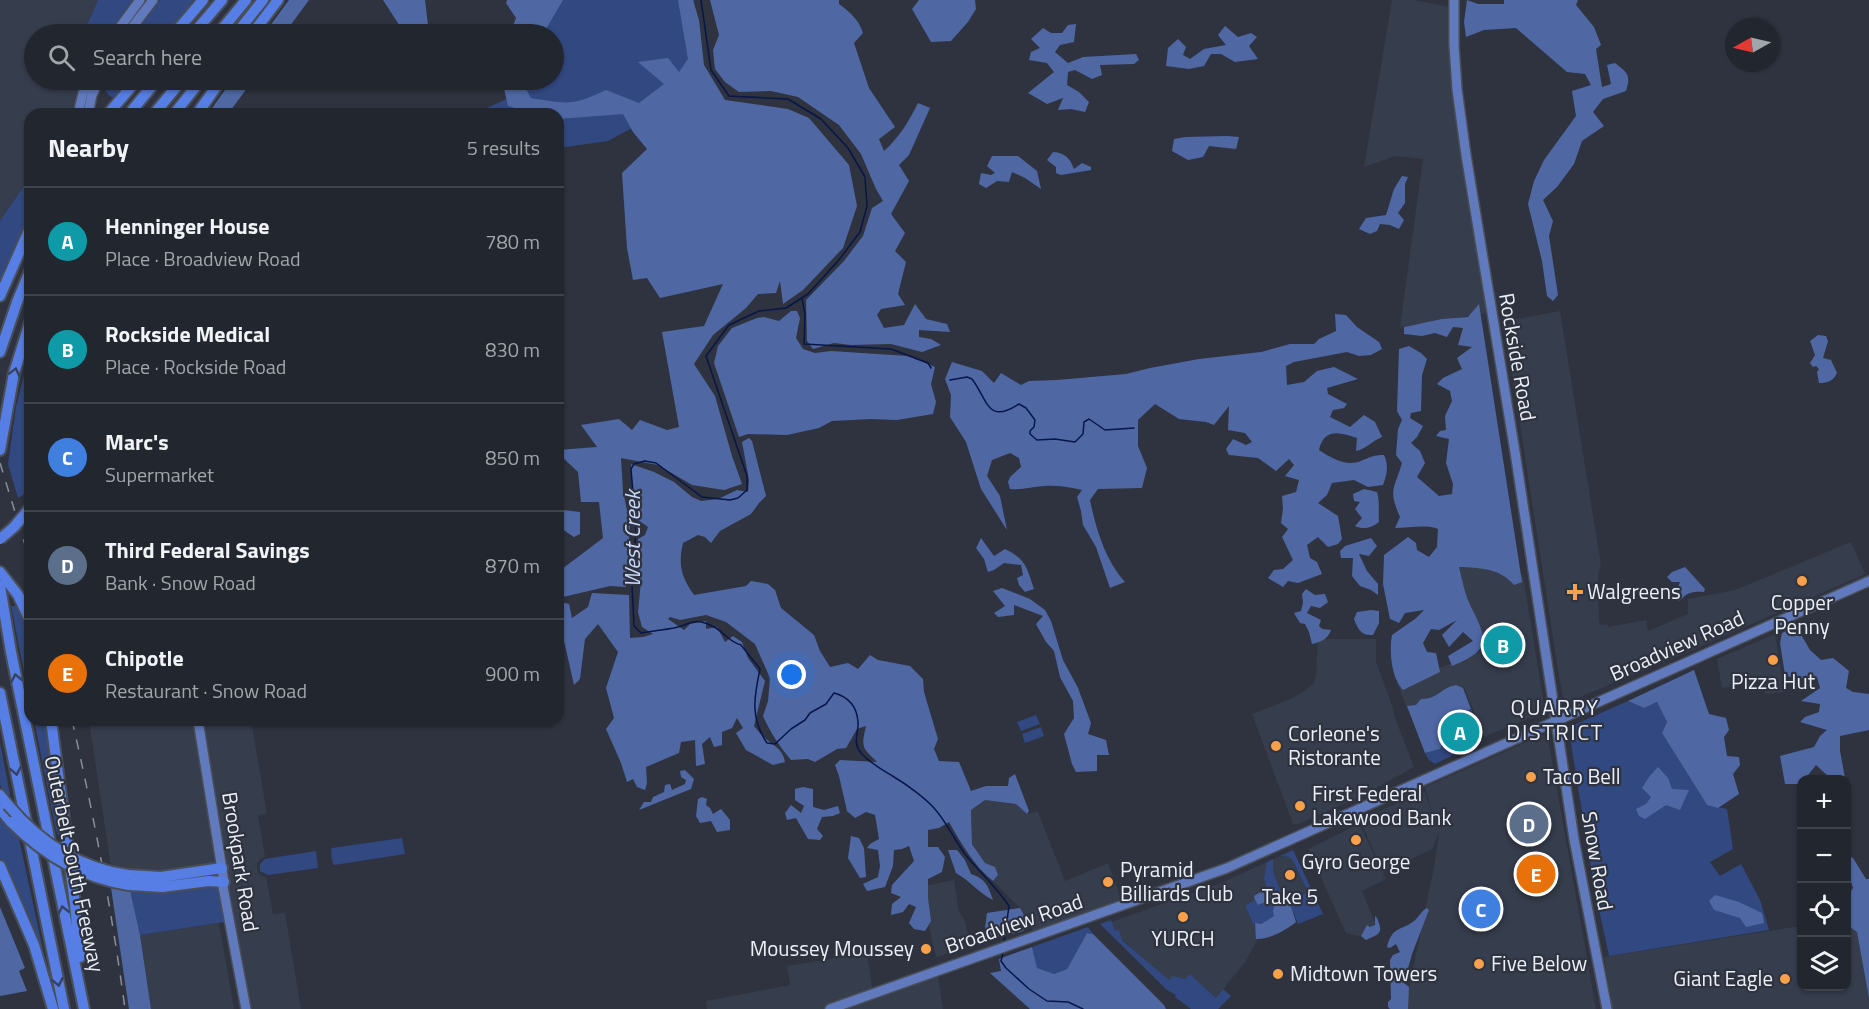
<!DOCTYPE html>
<html lang="en">
<head>
<meta charset="utf-8">
<style>
	:root { --surface:#22262f; --page:#2a2e37; --text:#f1f3f6; --muted:#a2a5aa; --line:#3f434b; --accent:#b45309 }
	body { margin:0; font-family:"Titillium Web",sans-serif; background:var(--page); color:var(--text) }
	.controls { position:absolute; right:18px; bottom:18px; display:grid; overflow:hidden; border-radius:12px; box-shadow:0 2px 4px #0004 }
	.controls button { width:54px; height:54px; display:grid; place-items:center; padding:0; border:0; border-bottom:2px solid var(--line); background:var(--surface); color:var(--text); font:30px sans-serif }
	.compass { position:absolute; left:1725px; top:18px; width:54px; height:54px; border-radius:50%; background:var(--surface); box-shadow:0 2px 4px #0004; rotate:262deg }
	.you { position:absolute; left:792px; top:675px; width:21px; height:21px; margin:-15px; border:4px solid #fff; border-radius:50%; background:#1a73e8; box-shadow:0 0 0 9px #1a73e833 }
	.badge { display:grid; place-items:center; width:39px; height:39px; border-radius:50%; background:var(--accent); color:#fff; font-size:20px; font-weight:700 }
	.pin { position:absolute; translate:-50% -50%; border:3px solid #fff; box-shadow:0 2px 6px #0006 }
	.list { margin:0; padding:0; list-style:none }
	h2 { display:flex; justify-content:space-between; align-items:center; height:78px; margin:0; padding:0 24px; font-size:26px }
	h2 small { font-size:20px; font-weight:400; color:var(--muted) }
	.list li { display:grid; grid-template-columns:39px 1fr auto; gap:18px; align-items:center; box-sizing:border-box; height:108px; padding:0 24px; border-top:2px solid var(--line) }
	.list b { display:block; font-size:22px; white-space:nowrap }
	.list p { margin:0; font-size:20px; white-space:nowrap; color:var(--muted) }
	.list em { font-size:20px; font-style:normal; color:var(--muted) }
	.icon { flex:none; width:33px; height:33px; fill:none; stroke:currentColor; stroke-width:2; stroke-linecap:round; stroke-linejoin:round }
	.map { position:relative; flex:none; width:1869px; height:1009px; overflow:hidden }
	.search { position:absolute; background:var(--surface); box-shadow:0 2px 4px #0004; left:24px; top:24px; width:540px; height:66px; display:flex; align-items:center; gap:15px; box-sizing:border-box; padding:0 21px; border-radius:33px; color:var(--muted); font-size:22px }
	.panel { position:absolute; background:var(--surface); box-shadow:0 2px 4px #0004; left:24px; top:108px; width:540px; height:618px; border-radius:18px }
	.map>svg:first-child { display:block }
	.built { fill:#363d4d }
	.green { fill:#324881 }
	.forest { fill:#4f68a4 }
	.lines { fill:none; stroke-linecap:round; stroke-linejoin:round }
	.stream { stroke:#07164b; stroke-width:1.5 }
	.major-casing { stroke:#494e57; stroke-width:12 }
	.highway-casing { stroke:#494e57; stroke-width:14 }
	.major { stroke:#607abd; stroke-width:9 }
	.highway { stroke:#567ee5; stroke-width:10 }
	.rail { stroke:#898e97; stroke-width:1.5; stroke-dasharray:10 10; stroke-linecap:butt }
	.highway-bridge-casing { stroke:#494e57; stroke-width:14; stroke-linecap:butt }
	.highway-bridge { stroke:#567ee5; stroke-width:10 }
	.oneway { stroke:#364260 }
	.poi-dot { fill:#f8a14a; stroke:#2e333f; stroke-width:2 }
	.labels { text-anchor:middle; stroke-width:4.5; stroke-linejoin:round; paint-order:stroke }
	.street-label { font-size:21px; fill:#ebeff6; stroke:#2e333f }
	.poi-label { font-size:21px; fill:#ebeff6; stroke:#2e333f; text-anchor:start }
	.water-label { font-size:22px; font-style:italic; fill:#c9d9fd; stroke:#2e333f }
	.neighbourhood-label { font-size:22px; letter-spacing:1.5px; fill:#ebeff6; stroke:#2e333f }
</style>
</head>
<body>
<div class="map">
<svg width="1869" height="1009" viewBox="0 0 1869 1009">
	<rect width="100%" height="100%" fill="#2e333f"/>
	<path class="built" d="M0,0H98L83,34H34V80H89L78,114H30V177L0,221Z
		M1392,0H1413L1450,7L1454,92L1487,313L1400,327L1423,159L1395,156L1364,167Z
		M1560,311L1601,565L1598,575L1599,622L1601,625L1607,624L1608,627L1646,620L1648,631L1688,614V599L1735,590L1851,542L1865,574L1695,649L1573,700H1566L1563,697L1559,676L1505,328L1512,320Z
		M1457,561L1491,563L1523,575L1544,705L1540,714L1484,737L1464,687L1408,711L1397,683L1464,659L1483,649L1473,623Z
		M1775,634L1785,692L1765,694L1763,681L1722,688L1717,659Z
		M1318,639H1376V662L1393,708L1394,715L1414,767L1362,796L1298,824H1293L1252,714L1290,699L1303,692L1314,683L1316,675Z
		M89,720H251L267,814L258,815L265,857L260,859L257,864V869L258,873L262,876L266,877L273,914L285,913L301,1009H246L221,866L146,873L111,867Z
		M1547,733L1596,1009H1405L1435,862L1439,832L1432,849L1383,873L1386,879L1362,891L1375,923L1369,932L1358,936L1346,933L1308,849L1359,824L1382,870L1360,820L1419,793L1425,792L1435,822L1425,787Z
		M985,800L1016,804L1027,814L1038,812L1065,881L1108,863L1122,901L1034,932L1020,908L993,881L998,875L985,863L972,843L971,810Z
		M1280,856L1289,857L1293,861L1308,892L1284,903L1246,905L1259,937L1245,962L1216,998L1190,974L1185,979L1169,981L1114,932L1111,922L1221,883Z
		M954,880L959,912L964,919L971,945L970,947L936,957L928,922L924,886Z
		M1858,917L1869,984V1009H1613L1604,957L1801,926L1802,986H1846L1847,919Z
		M219,923L234,1009H151L140,935Z
		M867,953L873,993L937,970L943,1009H707L706,1001L790,985L787,966Z"/>
	<path class="green" d="M98,0H140L115,34H83Z
		M160,0H194L166,34H134Z
		M560,0H694V58L696,93L608,141L558,148V114H474L537,85L535,80H554V34H532Z
		M107,80H129L114,98C105,94 103,88 107,80Z
		M30,177V228L0,296V221Z
		M30,352V491L18,498L8,464L16,407Z
		M11,606H17L30,633V702Z
		M1628,701L1644,708L1657,702L1667,722L1662,733L1707,805L1727,809L1733,849L1710,862L1720,876L1741,864L1760,900L1769,930L1609,956L1594,886L1570,737L1574,725Z
		M1471,709L1482,741L1435,764L1429,760L1425,753L1440,749C1451,732 1449,717 1471,709Z
		M1036,715L1040,724L1021,731L1017,722Z
		M34,720H47L62,838L61,841L56,830Z
		M1041,727L1044,736L1025,743L1022,734Z
		M0,743L10,794L8,799L0,785Z
		M0,818L19,839L45,959L41,960L0,858Z
		M402,838L405,854L334,865C332,862 330,852 332,848Z
		M1293,850L1323,914L1298,924L1289,901L1308,892L1293,861L1289,857L1280,856Z
		M316,851L318,868L268,875L260,871V864L265,859Z
		M1273,859V872L1283,897L1282,899L1274,889L1267,888L1264,878L1267,862Z
		M224,882L231,921L140,935L129,885Z
		M1255,900L1258,905L1271,900L1274,907V916L1261,924H1253L1246,907V905Z
		M1111,920L1115,931L1119,930L1122,940L1169,980L1173,976L1185,979L1190,974L1216,998L1223,989L1231,996L1218,1009H1191L1175,997L1176,995L1167,990L1100,924Z
		M1088,927L1093,934L1087,933L1067,969L1054,974L1037,969L1032,947Z"/>
	<path class="forest" d="M289,0H309L284,34H264Z
		M383,0H425L429,34H405Z
		M507,0H563L543,34H510L516,18L506,3Z
		M678,0H693L699,20L704,65L725,100L788,109L809,118L849,165L857,206L843,248L803,290L783,304L780,281L776,293L758,294L746,308L713,335L694,364L715,396L732,456L742,484L724,490L692,485L658,465L621,458L623,491L630,525L626,587L610,586L563,597L558,586V572L603,538L599,502H581L578,472L558,453V450L597,447L581,425L619,419L632,430L640,420L667,430L679,427L662,332L704,326L723,284L660,298L647,278L633,280L627,248L622,173L647,149L633,132L623,114L558,119V114H537L508,106L502,80H521L531,98C568,104 572,106 606,90L639,103L664,84L638,62L668,58L679,72L688,59Z
		M710,0H839V4C850,12 859,20 863,33L854,43L869,88L895,127L879,139L884,151C899,138 909,121 918,103L930,108L909,155L899,165L909,181L891,214L905,233L895,251L906,262L898,294L905,305L881,309L877,315L884,328L904,325L915,304L926,319L947,324L950,332L919,330V337L931,339L941,345L922,352L891,344L851,345L834,343L813,349L807,341L806,300L844,261L863,236L872,208L883,201L876,189L861,154L839,125L798,97L771,91L739,92L725,82L715,69L713,50L719,35Z
		M919,0H975L976,9L968,22L951,41L931,42L912,9Z
		M1467,0L1478,4H1504V0H1578L1576,5L1594,27L1601,45L1596,49L1602,87L1611,84L1607,65L1615,63C1628,73 1631,75 1626,91L1603,99L1593,112L1604,126L1582,141L1574,164L1557,187L1543,200L1553,221L1549,236L1558,295L1553,301L1547,296L1542,261L1528,204L1534,181L1544,160L1576,116L1572,91L1591,85L1585,74L1567,72L1516,28L1484,30L1466,37L1464,22Z
		M1076,24L1074,42L1060,45L1055,52L1068,63L1083,57L1136,54L1139,60L1134,64L1100,65L1102,75L1092,79L1075,70L1068,72L1067,85L1079,92L1089,102L1085,112L1071,109L1058,110L1063,98L1047,104L1028,93L1054,72L1047,63L1029,60L1031,52L1040,48L1031,39L1043,28L1051,33H1062L1068,25Z
		M1225,26L1238,37L1251,33L1257,37L1249,46L1258,59L1235,62L1221,54H1211L1204,66L1189,69L1166,66L1168,48L1178,39L1186,47L1183,55L1190,59L1204,49L1226,45L1218,35Z
		M232,80H253L228,114H208Z
		M1227,136L1239,137L1236,149L1209,146L1203,157L1188,160L1172,151L1174,139L1186,137Z
		M1053,152C1065,153 1070,158 1074,169L1082,163L1091,167V170L1061,175L1056,173V167L1047,160Z
		M992,156H1018L1037,171L1041,189L1025,178L1012,172L1009,182L997,181L986,188L979,184L981,173L991,175L995,173L987,166Z
		M1402,176L1408,177L1405,184V203L1398,213L1404,220L1399,229L1390,225L1380,224L1377,231L1370,234L1359,229L1366,218L1386,215L1394,189Z
		M1479,304L1522,582L1514,585C1500,568 1480,568 1459,567C1462,579 1465,595 1471,607C1489,642 1490,650 1452,666L1448,656L1473,641L1463,632L1449,647L1442,635L1457,620L1439,630L1431,629L1423,643L1427,652L1436,653L1440,672L1403,690C1391,678 1389,650 1392,635L1415,619L1424,610L1405,613L1399,623L1390,619L1383,584L1384,555L1408,537L1416,543L1417,550L1429,557L1437,547L1438,529C1427,524 1408,528 1395,528L1400,517C1388,489 1394,490 1402,463L1396,455L1398,429L1402,420L1397,411L1399,349L1409,346L1421,353L1427,359L1422,375L1421,411L1411,413L1410,418L1423,426L1417,437L1411,443L1420,451L1425,463L1417,477L1439,496L1452,494L1453,484L1446,463L1449,439L1436,436L1440,431L1446,430L1445,416L1452,401L1450,391L1437,384L1443,378L1462,369L1457,358L1472,347L1458,345L1463,328L1453,327L1447,337L1435,333L1422,336L1404,334V327L1442,319L1468,317Z
		M791,311H797L800,318L796,338L803,349L815,353L831,351L908,356L935,367L931,384L936,402L933,414L897,420L871,419L832,421L819,428L787,435L748,434L739,437L714,363L718,346L732,328L757,318L764,317L779,321Z
		M1335,314L1346,315L1357,327L1379,342L1382,349L1371,355L1359,356L1347,352L1294,362L1286,366L1287,385L1304,382L1317,371L1334,367L1358,379L1327,388L1328,394L1347,404L1344,408L1333,410L1330,417L1350,427L1364,415L1375,422L1382,437C1372,441 1366,449 1356,451L1357,438C1340,432 1324,428 1319,450C1331,458 1346,467 1361,461C1370,457 1374,455 1384,455C1389,466 1387,474 1383,485L1368,487L1354,480L1332,483L1327,495L1318,503L1338,516L1342,539L1338,544L1328,547L1318,537L1307,545L1310,558L1317,562L1322,574L1298,583L1288,581L1283,587L1268,578L1274,570L1283,569L1293,560L1282,537L1288,529L1281,523L1283,509L1282,496L1296,492L1299,480L1285,476L1294,465L1289,459L1276,471L1258,458L1229,455L1226,449L1233,439L1246,445L1252,442L1245,433L1228,430L1229,406L1214,425L1206,422L1179,419L1155,404L1138,420V446L1147,468L1142,488L1098,489L1090,500C1096,529 1105,560 1125,582L1110,588L1096,547L1083,525L1081,511L1077,497L1082,490C1069,487 1057,485 1044,486C1032,487 1022,490 1010,489L1008,482L1010,477L1021,467L1019,458L1010,453L992,460L987,476L1000,496L1007,530L981,489L966,442L950,417L951,395L945,379L952,362L982,371L994,383L1001,373L1021,385L1029,381L1057,380L1126,374L1150,368L1199,359L1261,352L1290,344H1314L1319,339L1336,331Z
		M1818,335L1826,336L1828,341L1823,358L1831,360L1837,373C1833,381 1828,383 1819,383L1817,372L1819,369L1816,366L1813,367L1810,363L1815,355L1810,341Z
		M749,438L752,441L766,496L759,503L751,514L720,531L711,543L705,537L698,535L683,543C678,565 681,576 694,595L746,586L751,581L768,584L775,590L781,608L814,635L820,651L830,667L848,663L858,669L870,655L878,660L910,666L923,679L924,692L938,739L934,749L939,761L959,762L971,791L986,786H1008L1009,778L1015,774L1029,811L1027,814L1016,804L985,800L971,810L972,844L985,863L995,867L998,875L993,881C974,866 961,843 949,822L939,828L928,830V847H938L945,857L942,872L928,879V898L931,921L925,931L914,929L909,923L916,907L909,904L903,912L891,915L892,904L901,897L891,893L892,885L914,861L909,846L902,849L894,850L893,866L885,887L867,891L863,884L878,877L880,866L878,850L867,848L870,844L879,839L875,815L866,812L855,818L847,811L839,776L835,765L840,760L877,762C862,747 861,748 866,726L857,729L846,748L837,749L815,762L808,759L791,760C780,747 770,732 763,716L768,701L770,678L755,644L726,622L706,615L680,620L670,617L668,619L684,630L690,624L706,621V629L717,627L725,642L733,636L742,642L748,658L765,681L754,726C757,730 761,735 765,738C774,746 783,749 785,762L773,765L746,750L736,733L743,728L737,718L732,728L722,732V745L714,747L710,737L702,744L705,764L696,766L695,740L681,742L679,753L646,767L647,783L645,790L637,787L633,779L627,782L621,763L606,729L614,718L606,688L618,652L598,624L585,639L580,679L574,685L562,632L560,602L569,604L572,618L588,607L592,593L629,595L630,638L643,637L653,634L642,627L638,612L641,581L634,577L636,565L642,555L638,547V539L645,535L648,527L638,520L632,480L631,464L654,472L674,482L692,497L701,501L718,499L737,490L748,492L749,480L742,442Z
		M558,484L563,488V510L580,512V534L574,537L559,527L558,528Z
		M1364,489L1377,492C1380,502 1378,511 1379,522C1372,528 1363,530 1355,526L1362,518L1355,509L1360,502L1354,501L1353,494Z
		M981,538L994,556L1005,549C1026,559 1027,568 1034,589L1025,592L1019,585L1017,578L1023,575L1021,565L1004,563L994,570L988,572L984,559L976,548Z
		M1371,538L1377,546L1369,556L1359,554L1367,571L1378,584V595L1371,590L1360,586L1352,576L1353,558H1341L1340,551L1345,546Z
		M1685,567L1705,589L1704,592C1692,591 1687,593 1679,601L1668,600V590L1678,587L1680,582H1672L1667,577L1672,572Z
		M1002,588L1030,599L1045,610L1051,621L1063,660L1078,688L1091,723L1088,734L1106,740L1109,755H1097V771L1076,772L1072,764L1064,734L1074,718L1073,701L1060,677L1054,651L1046,642L1036,624L1043,616L1014,605V615L998,617L994,613L1005,606L993,591Z
		M1306,589L1315,595L1325,594L1328,602L1320,608L1311,606L1307,613L1321,620L1319,626L1322,629L1331,630C1328,639 1321,642 1312,644L1309,632L1305,624L1300,623L1294,613L1301,611L1303,603L1302,594Z
		M1371,610L1379,611V623L1373,635C1361,636 1358,629 1354,619L1357,612Z
		M1796,626L1810,650L1821,660L1833,658L1849,671L1846,688L1853,692L1869,694V730L1840,736V751L1845,778C1831,782 1825,773 1816,765L1805,779L1802,780L1801,784H1785L1780,756L1814,747L1820,736L1827,730L1800,722L1805,717L1819,712L1820,704L1801,701L1820,688L1817,677L1796,679L1785,675L1780,643L1782,633Z
		M1694,670L1709,714L1726,718L1729,730L1724,737L1727,756L1739,757L1740,765L1733,774L1739,794L1718,808L1707,805L1662,733L1667,722L1657,702L1644,708L1628,701Z
		M1456,685L1463,688L1471,709L1460,713L1461,722L1449,728L1447,737L1440,749L1425,753L1407,706L1416,705L1421,699C1439,699 1440,688 1456,685Z
		M1658,767L1668,778L1672,789L1689,790L1680,810L1666,805L1645,819L1639,816L1636,809L1646,804L1651,797L1642,788L1649,777Z
		M685,770L694,779L691,789L639,810L644,802H651L653,797L664,792L665,785L670,784L672,790L685,784L686,780L681,777L680,771Z
		M803,787L813,789V807L824,810L838,806L840,813L833,816L822,817L817,829L823,836L820,840L808,839L796,818L787,820L785,813L791,805L801,813L804,806L795,800V789Z
		M702,797L707,799L706,805L710,808L713,814L721,809L730,820V830L717,832L711,821L700,823L696,816L698,799Z
		M851,836L859,838L864,848L866,877L860,878L848,858Z
		M948,850H957L965,860L971,874C986,879 988,886 993,900C979,893 970,881 956,873Z
		M1847,855L1853,858L1866,879H1869V998L1857,932L1847,925V896L1853,888L1847,870Z
		M110,881L129,885L140,935L151,1009H129Z
		M1267,888L1274,889L1282,899L1289,900L1296,922C1287,930 1268,940 1256,939L1255,923L1261,924L1274,916L1273,911L1274,907L1271,900L1258,905L1255,900L1254,896Z
		M1715,895L1739,902L1762,913L1764,923L1746,927L1740,918L1714,910L1709,901Z
		M0,907L25,968L19,971L27,991L0,996Z
		M1020,908L1030,926L1021,932L1011,934L1009,923L1002,925L999,936L993,941L985,928L987,913Z
		M1427,908L1429,910L1412,954L1404,983L1409,987L1408,1009H1390L1388,1007V1002L1391,999L1390,960L1393,955L1400,952L1396,944L1390,948L1387,947C1392,927 1400,931 1414,921C1419,917 1421,911 1427,908Z
		M1375,916L1377,918C1384,934 1379,934 1366,940L1361,936L1367,925L1370,927L1375,925Z
		M1087,933L1093,934L1164,1005L1166,1009H1030L990,973L1001,971L999,959L1032,947L1037,968L1054,974L1067,969Z"/>
	<g class="lines">
		<path class="stream" d="M701,0L711,70L729,96L788,99L821,119L848,148L865,177L867,206L860,232L838,261L808,294L786,308L759,311L729,325L706,356L747,476V490L738,498L730,500L702,497L656,463L645,461L634,464L631,469L636,528L632,585L634,626L641,633C652,631 663,630 674,628C692,624 694,616 714,627C724,632 729,642 741,645L760,669C754,697 750,718 767,743L775,744L791,729L805,720L810,713L826,704L834,693C849,697 857,707 858,722C859,733 852,742 861,753C871,764 881,769 894,777C906,784 925,798 934,808C946,821 954,839 965,854C979,872 997,887 1009,906L1004,942
			M802,299L805,314L804,344L891,349L928,363L931,368
			M950,380L967,377L972,379C988,400 987,425 1019,404L1026,408L1035,420L1034,427L1030,431V434L1037,440L1055,439L1075,442L1083,434L1084,422L1089,419L1105,430L1134,428
			M1003,953L1001,961L1006,968L1029,989L1047,1001L1068,1002L1083,1009"/>
		<defs>
			<path id="major" d="M1454,0V45L1457,89L1466,155L1515,452L1574,839L1607,1009
				M115,34L140,0
				M127,34L153,0
				M78,114L83,93L89,80
				M88,114L92,95L99,80
				M198,720L224,882L223,887L246,1009
				M830,1009L1227,868L1869,581"/>
			<path id="highway" d="M174,34L203,0
				M193,34L222,0
				M218,34L246,0
				M236,34L263,0
				M252,34L278,0
				M108,114L137,80
				M129,114L157,80
				M154,114L182,80
				M174,114L201,80
				M197,114L221,80
				M0,296L30,228
				M0,352L17,302L30,271
				M0,450L14,373L30,322
				M0,572L18,595L30,620
				M0,586L11,652L84,1009
				M0,693L64,1009
				M51,720L75,904L80,957
				M0,795L8,805
				M0,809L11,822
				M0,866L34,945L53,1009
				M128,875L161,877L222,868
				M129,885L162,887L209,881L224,882"/>
		</defs>
		<use href="#major" class="major-casing"/>
		<use href="#highway" class="highway-casing"/>
		<use href="#major" class="major"/>
		<use href="#highway" class="highway"/>
		<path class="rail" d="M0,463L30,561
			M72,720C94,816 112,912 125,1009"/>
		<defs>
			<path id="highway-bridge" d="M0,539L14,527L30,508
				M8,805C40,843 78,868 128,875
				M11,822C44,855 82,878 129,885"/>
		</defs>
		<use href="#highway-bridge" class="highway-bridge-casing"/>
		<use href="#highway-bridge" class="highway-bridge"/>
	</g>
	<defs><path id="oneway-chevron" d="M-2-3.5L2.5 0L-2 3.5" fill="none" stroke-width="1.6" stroke-linecap="round" stroke-linejoin="round" transform="scale(1.5)"/></defs>
	<g class="oneway">
		<use href="#oneway-chevron" transform="translate(15 372) rotate(-76)"/>
		<use href="#oneway-chevron" transform="translate(16 678) rotate(-101)"/>
		<use href="#oneway-chevron" transform="translate(16 771) rotate(79)"/>
		<use href="#oneway-chevron" transform="translate(63 910) rotate(-102)"/>
		<use href="#oneway-chevron" transform="translate(58 982) rotate(79)"/>
	</g>
	<g class="poi-dot">
		<circle cx="1802" cy="581" r="6"/>
		<path d="M1572 583h6v6h6v6h-6v6h-6v-6h-6v-6h6z"/>
		<circle cx="1773" cy="660" r="6"/>
		<circle cx="1276" cy="746" r="6"/>
		<circle cx="1531" cy="777" r="6"/>
		<circle cx="1300" cy="806" r="6"/>
		<circle cx="1356" cy="840" r="6"/>
		<circle cx="1290" cy="875" r="6"/>
		<circle cx="1108" cy="882" r="6"/>
		<circle cx="1183" cy="917" r="6"/>
		<circle cx="926" cy="949" r="6"/>
		<circle cx="1479" cy="964" r="6"/>
		<circle cx="1278" cy="974" r="6"/>
		<circle cx="1785" cy="979" r="6"/>
	</g>
	<g class="labels">
		<g class="street-label">
			<text transform="translate(1517 357) rotate(80)" y="7">Rockside Road</text>
			<text transform="translate(1677 646) rotate(-24)" y="7">Broadview Road</text>
			<text transform="translate(1597 861) rotate(80)" y="7">Snow Road</text>
			<text transform="translate(240 862) rotate(81)" y="7">Brookpark Road</text>
			<text transform="translate(74 864) rotate(78)" y="7">Outerbelt South Freeway</text>
			<text transform="translate(1014 924) rotate(-19)" y="7">Broadview Road</text>
		</g>
		<g class="poi-label">
			<text x="1587" y="599">Walgreens</text>
			<text x="1802" y="610" text-anchor="middle">Copper<tspan x="1802" dy="24">Penny</tspan></text>
			<text x="1773" y="689" text-anchor="middle">Pizza Hut</text>
			<text x="1288" y="741">Corleone's<tspan x="1288" dy="24">Ristorante</tspan></text>
			<text x="1543" y="784">Taco Bell</text>
			<text x="1312" y="801">First Federal<tspan x="1312" dy="24">Lakewood Bank</tspan></text>
			<text x="1356" y="869" text-anchor="middle">Gyro George</text>
			<text x="1120" y="877">Pyramid<tspan x="1120" dy="24">Billiards Club</tspan></text>
			<text x="1290" y="904" text-anchor="middle">Take 5</text>
			<text x="1183" y="946" text-anchor="middle">YURCH</text>
			<text x="914" y="956" text-anchor="end">Moussey Moussey</text>
			<text x="1491" y="971">Five Below</text>
			<text x="1290" y="981">Midtown Towers</text>
			<text x="1773" y="986" text-anchor="end">Giant Eagle</text>
		</g>
		<g class="water-label">
			<text transform="translate(632 539) rotate(-90)" y="8">West Creek</text>
		</g>
		<g class="neighbourhood-label">
			<text x="1555" y="715">QUARRY<tspan x="1555" dy="25">DISTRICT</tspan></text>
		</g>
	</g>
</svg>
<div class="controls">
<button>+</button>
<button>−</button>
<button><svg class="icon" aria-label="locate" viewBox="0 0 24 24"><circle cx="12" cy="12" r="6"/><path d="M12 2v4M12 18v4M2 12h4M18 12h4"/></svg></button>
<button><svg class="icon" aria-label="layers" viewBox="0 0 24 24"><path d="M12 4l9 5-9 5-9-5zM3 14l9 5 9-5"/></svg></button>
</div>
<svg class="compass" viewBox="-18 -18 36 36"><path d="M0-13l5 13h-10z" fill="#e53935"/><path d="M0 13l5-13h-10z" fill="#a2a5aa"/></svg>
<div class="you"></div>
<div class="pin badge" style="left:1460px;top:732px;background:#0f9aa8">A</div>
<div class="pin badge" style="left:1503px;top:645px;background:#0f9aa8">B</div>
<div class="pin badge" style="left:1481px;top:909px;background:#3f7fe0">C</div>
<div class="pin badge" style="left:1529px;top:824px;background:#5c6f8a">D</div>
<div class="pin badge" style="left:1536px;top:874px;background:#e8710a">E</div>
<div class="search"><svg class="icon" aria-label="search" viewBox="0 0 24 24"><circle cx="10" cy="10" r="6"/><path d="M15 15l6 6"/></svg>Search here</div>
<section class="panel">
<h2>Nearby<small>5 results</small></h2>
<ul class="list">
<li><span class="badge" style="background:#0f9aa8">A</span><div><b>Henninger House</b><p>Place · Broadview Road</p></div><em>780 m</em></li>
<li><span class="badge" style="background:#0f9aa8">B</span><div><b>Rockside Medical</b><p>Place · Rockside Road</p></div><em>830 m</em></li>
<li><span class="badge" style="background:#3f7fe0">C</span><div><b>Marc's</b><p>Supermarket</p></div><em>850 m</em></li>
<li><span class="badge" style="background:#5c6f8a">D</span><div><b>Third Federal Savings</b><p>Bank · Snow Road</p></div><em>870 m</em></li>
<li><span class="badge" style="background:#e8710a">E</span><div><b>Chipotle</b><p>Restaurant · Snow Road</p></div><em>900 m</em></li>
</ul>
</section>
</div>
</body>
</html>
